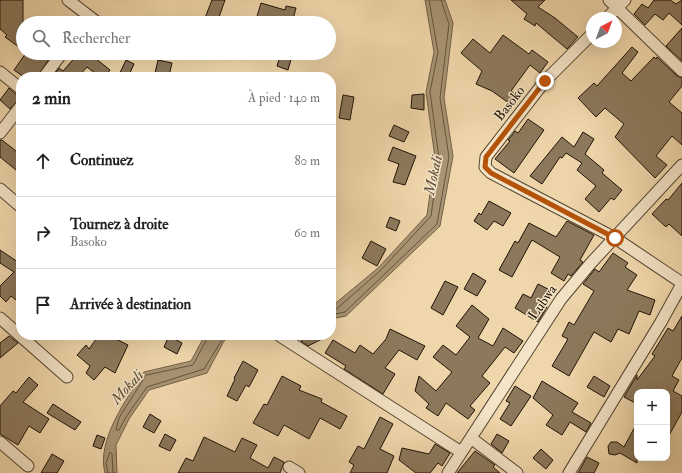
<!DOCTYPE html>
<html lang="fr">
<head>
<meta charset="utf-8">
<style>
	:root { --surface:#fff; --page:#f6f6f6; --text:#222; --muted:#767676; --line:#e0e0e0 }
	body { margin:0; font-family:"IM FELL Double Pica",serif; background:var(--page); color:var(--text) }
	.controls { position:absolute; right:12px; bottom:12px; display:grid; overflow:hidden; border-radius:8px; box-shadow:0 4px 16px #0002 }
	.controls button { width:36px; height:36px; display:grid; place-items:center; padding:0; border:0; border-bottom:1px solid var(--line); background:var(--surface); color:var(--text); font:20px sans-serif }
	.compass { position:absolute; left:586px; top:12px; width:36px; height:36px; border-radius:50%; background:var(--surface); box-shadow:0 4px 16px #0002; rotate:41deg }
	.stop { position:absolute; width:12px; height:12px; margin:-9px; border:3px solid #b45309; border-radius:50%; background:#fff }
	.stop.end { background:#b45309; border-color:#fff; box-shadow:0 1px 4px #0008 }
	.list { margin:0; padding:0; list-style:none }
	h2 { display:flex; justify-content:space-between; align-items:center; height:52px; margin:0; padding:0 16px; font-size:17px }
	h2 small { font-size:13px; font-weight:400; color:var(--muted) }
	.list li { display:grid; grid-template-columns:26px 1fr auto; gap:12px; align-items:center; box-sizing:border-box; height:72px; padding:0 16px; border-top:1px solid var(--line) }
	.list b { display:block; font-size:15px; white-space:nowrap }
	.list p { margin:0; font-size:13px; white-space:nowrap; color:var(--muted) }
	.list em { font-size:13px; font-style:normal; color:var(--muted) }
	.icon { flex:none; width:22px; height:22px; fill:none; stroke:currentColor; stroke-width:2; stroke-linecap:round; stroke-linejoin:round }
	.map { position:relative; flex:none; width:682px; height:473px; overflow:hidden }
	.search { position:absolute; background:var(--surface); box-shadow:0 4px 16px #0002; left:16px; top:16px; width:320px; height:44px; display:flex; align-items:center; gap:10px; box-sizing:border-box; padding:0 14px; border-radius:22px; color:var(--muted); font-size:15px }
	.panel { position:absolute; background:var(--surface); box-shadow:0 4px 16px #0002; left:16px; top:72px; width:320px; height:268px; border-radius:16px }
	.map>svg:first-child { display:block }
	.water { fill:#a99473; stroke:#726048 }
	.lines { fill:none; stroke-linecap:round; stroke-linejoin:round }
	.shore { stroke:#64543d; stroke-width:1 }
	.building { fill:#8c795c; stroke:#1f1307 }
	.minor-casing { stroke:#534430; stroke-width:13 }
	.minor { stroke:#f5e5c8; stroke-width:11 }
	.route { stroke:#b45309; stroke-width:5 }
	.labels { text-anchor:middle; stroke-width:3; stroke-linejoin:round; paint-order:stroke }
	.street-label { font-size:14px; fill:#1f1307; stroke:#f5e5c8 }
	.water-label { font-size:15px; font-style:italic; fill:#5d4d38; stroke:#f5e5c8 }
</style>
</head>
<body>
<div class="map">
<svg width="682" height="473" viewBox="0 0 682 473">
	<rect width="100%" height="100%" fill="#f0d7ab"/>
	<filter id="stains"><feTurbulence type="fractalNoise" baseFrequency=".005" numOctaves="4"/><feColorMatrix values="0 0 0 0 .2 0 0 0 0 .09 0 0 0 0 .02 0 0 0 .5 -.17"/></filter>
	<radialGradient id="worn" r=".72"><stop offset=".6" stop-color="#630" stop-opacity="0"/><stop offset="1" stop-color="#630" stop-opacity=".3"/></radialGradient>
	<path class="water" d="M425,0H445L453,23L444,98L453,156L440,226L346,316L331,319V307L378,268L427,215L435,158L426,92L434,52Z
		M205,335H230L224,341L207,373L149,390L129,419L116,445L117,473H105C96,441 127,398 144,372L191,361Z"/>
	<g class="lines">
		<path class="shore" d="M429,0L438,52L430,92L439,158L431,216L380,271L334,311L335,314L345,312L437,224L449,157L440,98L449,24L441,0
			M209,335L193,365L146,375L119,418L116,430H119L126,417L147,387L204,369L225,335
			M108,473L106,463L110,452L112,454L113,473"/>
	</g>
	<path class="building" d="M0,0H23V50L5,37L7,35L0,29Z
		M212,0H225L217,23H203Z
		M511,0H545L538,7L555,18L578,37L567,49L536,23L535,26L524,19L527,14Z
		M654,0H670L676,4L682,0V25L669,13L663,20L655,14L645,25L634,14L642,4L648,8Z
		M261,3L285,10L286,6L296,8L292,23H255Z
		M682,28V61L666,46Z
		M503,35L529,54L532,50L548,62L540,73L530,65L511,91L520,97L513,106L492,91L476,84L482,71L461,53L473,39L490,53Z
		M632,47L638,52L622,73L631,81L654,57L656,59L657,57L677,76L682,78V86L669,102L682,113V145L672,136L656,156L667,165L655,178L615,137L624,124L605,108L596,117L578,98L594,83L597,86Z
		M26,53H53L37,77H24L14,70Z
		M79,53H99L95,58L110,70L105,77H100L87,67L78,77H53L59,68L63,71Z
		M281,53L292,56L288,70L277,66Z
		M126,60L134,64L128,77H118Z
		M158,60L172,63L169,76L155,73Z
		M9,88L20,98L10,109L0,100Z
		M424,94V110L411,108L412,95Z
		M343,95L354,97L350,120L339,118Z
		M528,119L544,130L514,173L495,159L510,141L508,140L513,134L515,131L518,133Z
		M394,125L409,132L404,142L389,136Z
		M583,132L594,139L585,154L604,170L602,173L622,190L614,200L611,198L599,212L585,199L596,186L577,170L582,163L566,153L562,158L560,157L542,184L530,176L562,137L574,147Z
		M0,140H2L21,155V174L0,157Z
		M393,147L416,156L405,185L393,182L399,164L388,160Z
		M682,183V236L669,224L666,227L652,214L666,199L668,200Z
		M489,201L511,213L503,226L494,221L487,230L474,221L479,213L481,215Z
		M390,217L400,221L396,231L386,227Z
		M567,221L594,235L580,260L583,262L571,276L568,274L564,281L551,273L560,257L532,240L512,277L499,270L515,241L518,243L529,223L556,237Z
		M371,241L386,249L377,266L362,258Z
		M0,250L21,264V304L11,296L6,302L0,296V286L14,272L0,263Z
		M613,253L628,263L625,267L637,275L627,290L655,300L650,315L639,311L629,334L618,329L611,342L594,332L569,376L552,366L568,339L562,336L569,322L574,325L594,291L583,284L595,269L599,272Z
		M473,273L486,281L477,296L464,289Z
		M445,281L458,287L443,315L431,308Z
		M538,284L548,289L540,304L547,307L538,322L515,308L523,294L531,298Z
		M472,305L489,319L478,338L493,346L503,328L523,341L514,353L505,347L482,376L490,383L470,406L475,410L468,419L446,403L438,416L426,408L429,404L415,391L419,376L436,391L452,372L433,357L443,345L456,355L470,337L456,326Z
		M682,316V358L672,376L679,380L673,391L682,396V412L667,439V392H637V404L624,397L637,375V380L655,356L652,354L668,328L673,331Z
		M390,329L425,346L417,360L399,350L385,368L395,374L383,394L344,369L346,366L325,353L333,340L355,353L360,345L373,354L386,339Z
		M99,335H108L128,345L115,373L105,367L94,380L86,373L90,366L77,355L86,345L89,349Z
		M299,335H330L308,346L302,342Z
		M9,336L18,343L0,358V343Z
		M169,336L182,343L177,354L164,347Z
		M243,361L258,370L249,387L246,385L237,401L227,396L235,379L234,378Z
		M282,376L301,386L299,390L322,399L321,402L347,416L340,429L320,418L309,439L284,425L278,436L253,423L264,404L267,405Z
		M594,376L610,386L604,397L587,387Z
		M29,377L38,385L23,402L49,419L40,433L29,426L18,445L0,434V406L13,391L16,393Z
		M542,381L578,403L572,412L591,423L586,432L570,422L562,435L546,425L553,415L533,398Z
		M515,386L531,396L511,426L500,419L510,403L506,401Z
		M53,404L81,422L75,430L47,413Z
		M150,414L161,421L154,433L143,427Z
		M380,417L393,424L380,449L394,456L387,473H350L354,465L349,462L358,446L364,449Z
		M637,423V463L620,453L615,455L609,454L608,446L611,442H617L624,447Z
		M165,434L176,440L170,451L159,446Z
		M497,434L509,441L502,453L491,444Z
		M97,435L105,438L101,449L93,446Z
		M204,437L235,452L242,438L257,445L250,458L268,468L274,457L284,462L282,468L280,473H178L186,458L193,461Z
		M435,444L450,453L442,466L438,463L430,473H416L399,460L402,448L429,454Z
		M541,449L553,460L546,469L533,458Z
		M475,451L495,465L493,467L500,473H457Z
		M52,454L64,461L57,473H41Z
		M587,457L599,463L594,473H578Z"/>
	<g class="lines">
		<defs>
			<path id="minor" d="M68,0L98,23
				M609,0L682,71
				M607,18L625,0
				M592,34L545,81L486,157L485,167L491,173L615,238L682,283
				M0,72L21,89
				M44,77L62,53
				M0,133L21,106
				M0,189L21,207
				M0,318L67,377
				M280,336L461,452
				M471,438L517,473
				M0,442L28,466
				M289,467L299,473
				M448,473L561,299L591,263L682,165
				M569,473L661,322L682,284"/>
		</defs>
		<use href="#minor" class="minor-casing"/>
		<use href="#minor" class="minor"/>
	</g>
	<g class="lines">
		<path class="route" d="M545,81L486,157L485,167L491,173L615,238"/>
	</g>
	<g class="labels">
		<g class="street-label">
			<text transform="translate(509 103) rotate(-52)" y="5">Basoko</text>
			<text transform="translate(542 302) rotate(-55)" y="5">Lubwa</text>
		</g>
		<g class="water-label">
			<text transform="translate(433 175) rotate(-78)" y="5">Mokali</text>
			<text transform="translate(127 387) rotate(-48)" y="5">Mokali</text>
		</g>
	</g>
	<rect width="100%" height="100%" filter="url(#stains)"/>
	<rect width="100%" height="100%" fill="url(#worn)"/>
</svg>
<div class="controls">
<button>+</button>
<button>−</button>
</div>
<svg class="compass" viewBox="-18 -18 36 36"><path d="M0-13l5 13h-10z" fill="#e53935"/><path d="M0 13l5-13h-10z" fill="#767676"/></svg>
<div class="stop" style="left:615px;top:238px"></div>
<div class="stop end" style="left:545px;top:81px"></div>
<div class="search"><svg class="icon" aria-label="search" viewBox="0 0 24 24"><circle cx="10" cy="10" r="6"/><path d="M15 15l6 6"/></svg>Rechercher</div>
<section class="panel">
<h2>2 min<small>À pied · 140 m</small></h2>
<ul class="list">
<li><svg class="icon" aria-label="ahead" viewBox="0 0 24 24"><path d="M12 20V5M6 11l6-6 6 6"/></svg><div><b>Continuez</b></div><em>80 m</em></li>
<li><svg class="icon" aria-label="right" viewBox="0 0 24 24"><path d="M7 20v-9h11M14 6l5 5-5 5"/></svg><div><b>Tournez à droite</b><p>Basoko</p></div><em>60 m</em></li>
<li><svg class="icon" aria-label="arrive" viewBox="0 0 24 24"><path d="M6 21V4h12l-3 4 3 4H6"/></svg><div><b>Arrivée à destination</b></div></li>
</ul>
</section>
</div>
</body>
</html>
